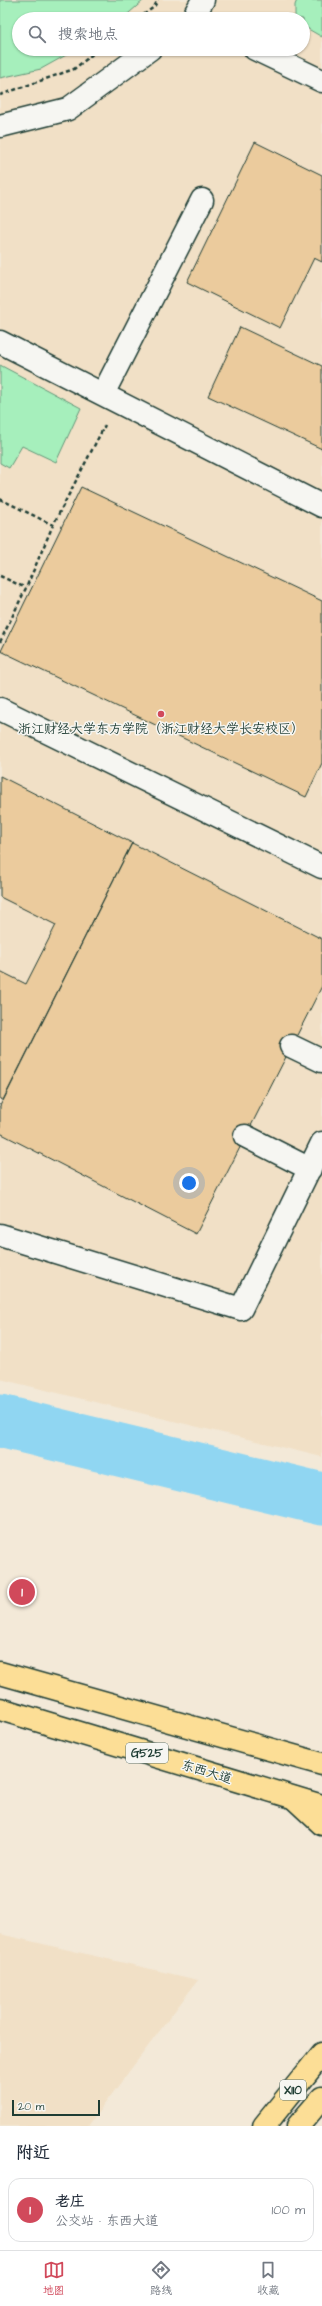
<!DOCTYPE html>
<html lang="zh">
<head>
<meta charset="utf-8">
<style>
	:root { --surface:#fff; --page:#f2f2f3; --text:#1f2937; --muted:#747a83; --line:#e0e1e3; --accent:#d1495b }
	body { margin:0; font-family:"Architects Daughter","LXGW WenKai TC",sans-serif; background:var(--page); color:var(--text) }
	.scale { position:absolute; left:12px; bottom:10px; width:88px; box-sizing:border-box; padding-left:4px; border:2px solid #1f3d34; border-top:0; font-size:11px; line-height:14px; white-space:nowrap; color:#1f3d34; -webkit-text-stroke:3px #f6f6f2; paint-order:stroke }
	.you { position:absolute; left:189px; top:1183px; width:14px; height:14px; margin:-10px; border:3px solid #fff; border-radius:50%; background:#1a73e8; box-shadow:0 0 0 6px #1a73e833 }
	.badge { display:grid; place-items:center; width:26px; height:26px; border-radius:50%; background:var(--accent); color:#fff; font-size:13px; font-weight:700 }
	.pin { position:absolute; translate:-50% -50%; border:2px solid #fff; box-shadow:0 1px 4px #0006 }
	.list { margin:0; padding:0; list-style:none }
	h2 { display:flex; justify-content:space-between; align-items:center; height:52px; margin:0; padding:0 16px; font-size:17px }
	h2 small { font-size:13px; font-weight:400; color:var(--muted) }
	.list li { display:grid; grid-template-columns:26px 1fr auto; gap:12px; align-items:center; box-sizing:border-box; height:64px; margin:0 8px 8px; padding:0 8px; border:1px solid var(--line); border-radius:12px }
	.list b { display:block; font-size:15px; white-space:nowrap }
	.list p { margin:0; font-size:13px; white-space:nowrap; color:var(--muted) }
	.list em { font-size:13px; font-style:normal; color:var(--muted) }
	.icon { flex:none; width:22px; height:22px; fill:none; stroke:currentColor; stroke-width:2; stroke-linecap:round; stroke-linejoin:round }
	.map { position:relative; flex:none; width:322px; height:2126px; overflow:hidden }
	.search { position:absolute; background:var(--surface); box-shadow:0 1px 3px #0004; left:12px; right:12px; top:12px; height:44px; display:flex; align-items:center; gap:10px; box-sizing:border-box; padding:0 14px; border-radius:22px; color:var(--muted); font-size:15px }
	.sheet { height:124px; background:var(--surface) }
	nav { display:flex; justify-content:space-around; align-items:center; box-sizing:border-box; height:56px; border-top:1px solid var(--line); background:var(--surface); font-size:11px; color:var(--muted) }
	nav a { display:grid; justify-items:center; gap:2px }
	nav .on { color:var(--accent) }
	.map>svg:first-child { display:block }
	.built { fill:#f1e0c6; fill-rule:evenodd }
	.green { fill:#a6efbc; stroke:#629678 }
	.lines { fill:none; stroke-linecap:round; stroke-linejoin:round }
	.river { stroke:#90d6f2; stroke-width:53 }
	.building { fill:#ebcb9d; stroke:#1f3d34 }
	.minor-casing { stroke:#1f3d34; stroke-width:25 }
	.major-casing { stroke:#1f3d34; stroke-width:25 }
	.highway-casing { stroke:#1f3d34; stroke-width:25 }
	.path { stroke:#1f3d34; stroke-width:2.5; stroke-dasharray:4 3; stroke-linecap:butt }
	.minor { stroke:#f6f6f2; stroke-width:22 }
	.major { stroke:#fcde96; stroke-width:22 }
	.highway { stroke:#fcde96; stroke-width:22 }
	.poi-dot { fill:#d1495b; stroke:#f6f6f2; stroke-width:1.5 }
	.labels { text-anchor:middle; stroke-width:3; stroke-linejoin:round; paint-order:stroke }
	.shield { fill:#f6f6f2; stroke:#60746d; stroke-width:1 }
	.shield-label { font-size:12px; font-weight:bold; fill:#1f3d34 }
	.poi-label { font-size:13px; fill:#1f3d34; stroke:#f6f6f2 }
	.street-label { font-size:13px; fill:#1f3d34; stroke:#f6f6f2 }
</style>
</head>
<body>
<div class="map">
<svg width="322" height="2126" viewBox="0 0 322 2126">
	<rect width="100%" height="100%" fill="#f3e9d8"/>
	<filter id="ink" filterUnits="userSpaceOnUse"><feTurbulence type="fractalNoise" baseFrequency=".025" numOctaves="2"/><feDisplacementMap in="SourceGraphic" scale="8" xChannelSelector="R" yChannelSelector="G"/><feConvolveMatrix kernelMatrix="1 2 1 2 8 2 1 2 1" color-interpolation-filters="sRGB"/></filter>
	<g filter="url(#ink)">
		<path class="built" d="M0,0H322V1457L0,1379ZM19,19H303V49H19Z
			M0,1934L198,1980L88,2126H0Z"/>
		<path class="green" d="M0,0H144L122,19H19V49H77L41,69L0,78Z
			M297,0H322V37L303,26V19L295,18V5Z
			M0,365L81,408L56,462L22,446L9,468L0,463Z"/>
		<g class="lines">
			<path class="river" d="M0,1421L322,1499"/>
		</g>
		<path class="building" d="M255,142L322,175V262L314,258L280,328L187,282Z
			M240,327L322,366V449L208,396Z
			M81,487L322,601V763L306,797L1,651Z
			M0,776L132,843L3,1101L0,1099V971L26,984L56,925L0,897Z
			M132,843L322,939V986L196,1234L0,1133V1106Z"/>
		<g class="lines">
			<defs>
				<path id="minor" d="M192,19L203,0
					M255,49L322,81
					M0,126L68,109L150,49
					M0,342L322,506
					M103,394L202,200
					M0,709L322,867
					M291,1046L322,1061
					M245,1136L310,1169
					M0,1235L241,1309L322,1143"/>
				<path id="major" d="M294,1798L322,1824
					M264,2126L322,2054
					M298,2126L322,2098"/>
				<path id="highway" d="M0,1673L322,1764
					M0,1709L322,1806"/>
			</defs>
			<use href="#minor" class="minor-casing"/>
			<use href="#major" class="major-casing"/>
			<use href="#highway" class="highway-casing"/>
			<path class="path" d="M138,19L154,7L158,0
				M0,95L74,69L99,49
				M0,499L53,525
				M0,576L26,588
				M0,642L26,588L53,525L105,425"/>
			<use href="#minor" class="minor"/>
			<use href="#major" class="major"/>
			<use href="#highway" class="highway"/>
		</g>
	</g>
	<circle class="poi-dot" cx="161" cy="714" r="4"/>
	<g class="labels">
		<g class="shield">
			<rect x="126" y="1743" width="42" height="20" rx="3"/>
			<rect x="280" y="2080" width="26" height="20" rx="3"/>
		</g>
		<g class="shield-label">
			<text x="147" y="1757">G525</text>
			<text x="293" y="2094">X110</text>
		</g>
		<g class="poi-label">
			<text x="161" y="733">浙江财经大学东方学院（浙江财经大学长安校区）</text>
		</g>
		<g class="street-label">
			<text transform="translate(207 1771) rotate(17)" y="5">东西大道</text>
		</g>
	</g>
</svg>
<div class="scale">20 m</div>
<div class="you"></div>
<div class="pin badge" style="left:22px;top:1592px">1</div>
<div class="search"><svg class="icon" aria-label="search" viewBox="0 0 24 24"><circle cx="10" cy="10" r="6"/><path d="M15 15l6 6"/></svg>搜索地点</div>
</div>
<section class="sheet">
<h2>附近<small></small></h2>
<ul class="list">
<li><span class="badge">1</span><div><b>老庄</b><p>公交站 · 东西大道</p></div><em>100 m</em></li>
</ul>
</section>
<nav>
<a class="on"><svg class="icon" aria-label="map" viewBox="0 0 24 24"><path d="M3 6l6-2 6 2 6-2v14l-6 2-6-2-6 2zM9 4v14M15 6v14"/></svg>地图</a>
<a><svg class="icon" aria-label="directions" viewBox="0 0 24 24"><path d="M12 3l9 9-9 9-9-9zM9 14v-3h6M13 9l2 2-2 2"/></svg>路线</a>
<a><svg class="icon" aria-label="saved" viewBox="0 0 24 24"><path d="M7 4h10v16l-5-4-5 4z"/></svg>收藏</a>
</nav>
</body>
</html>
